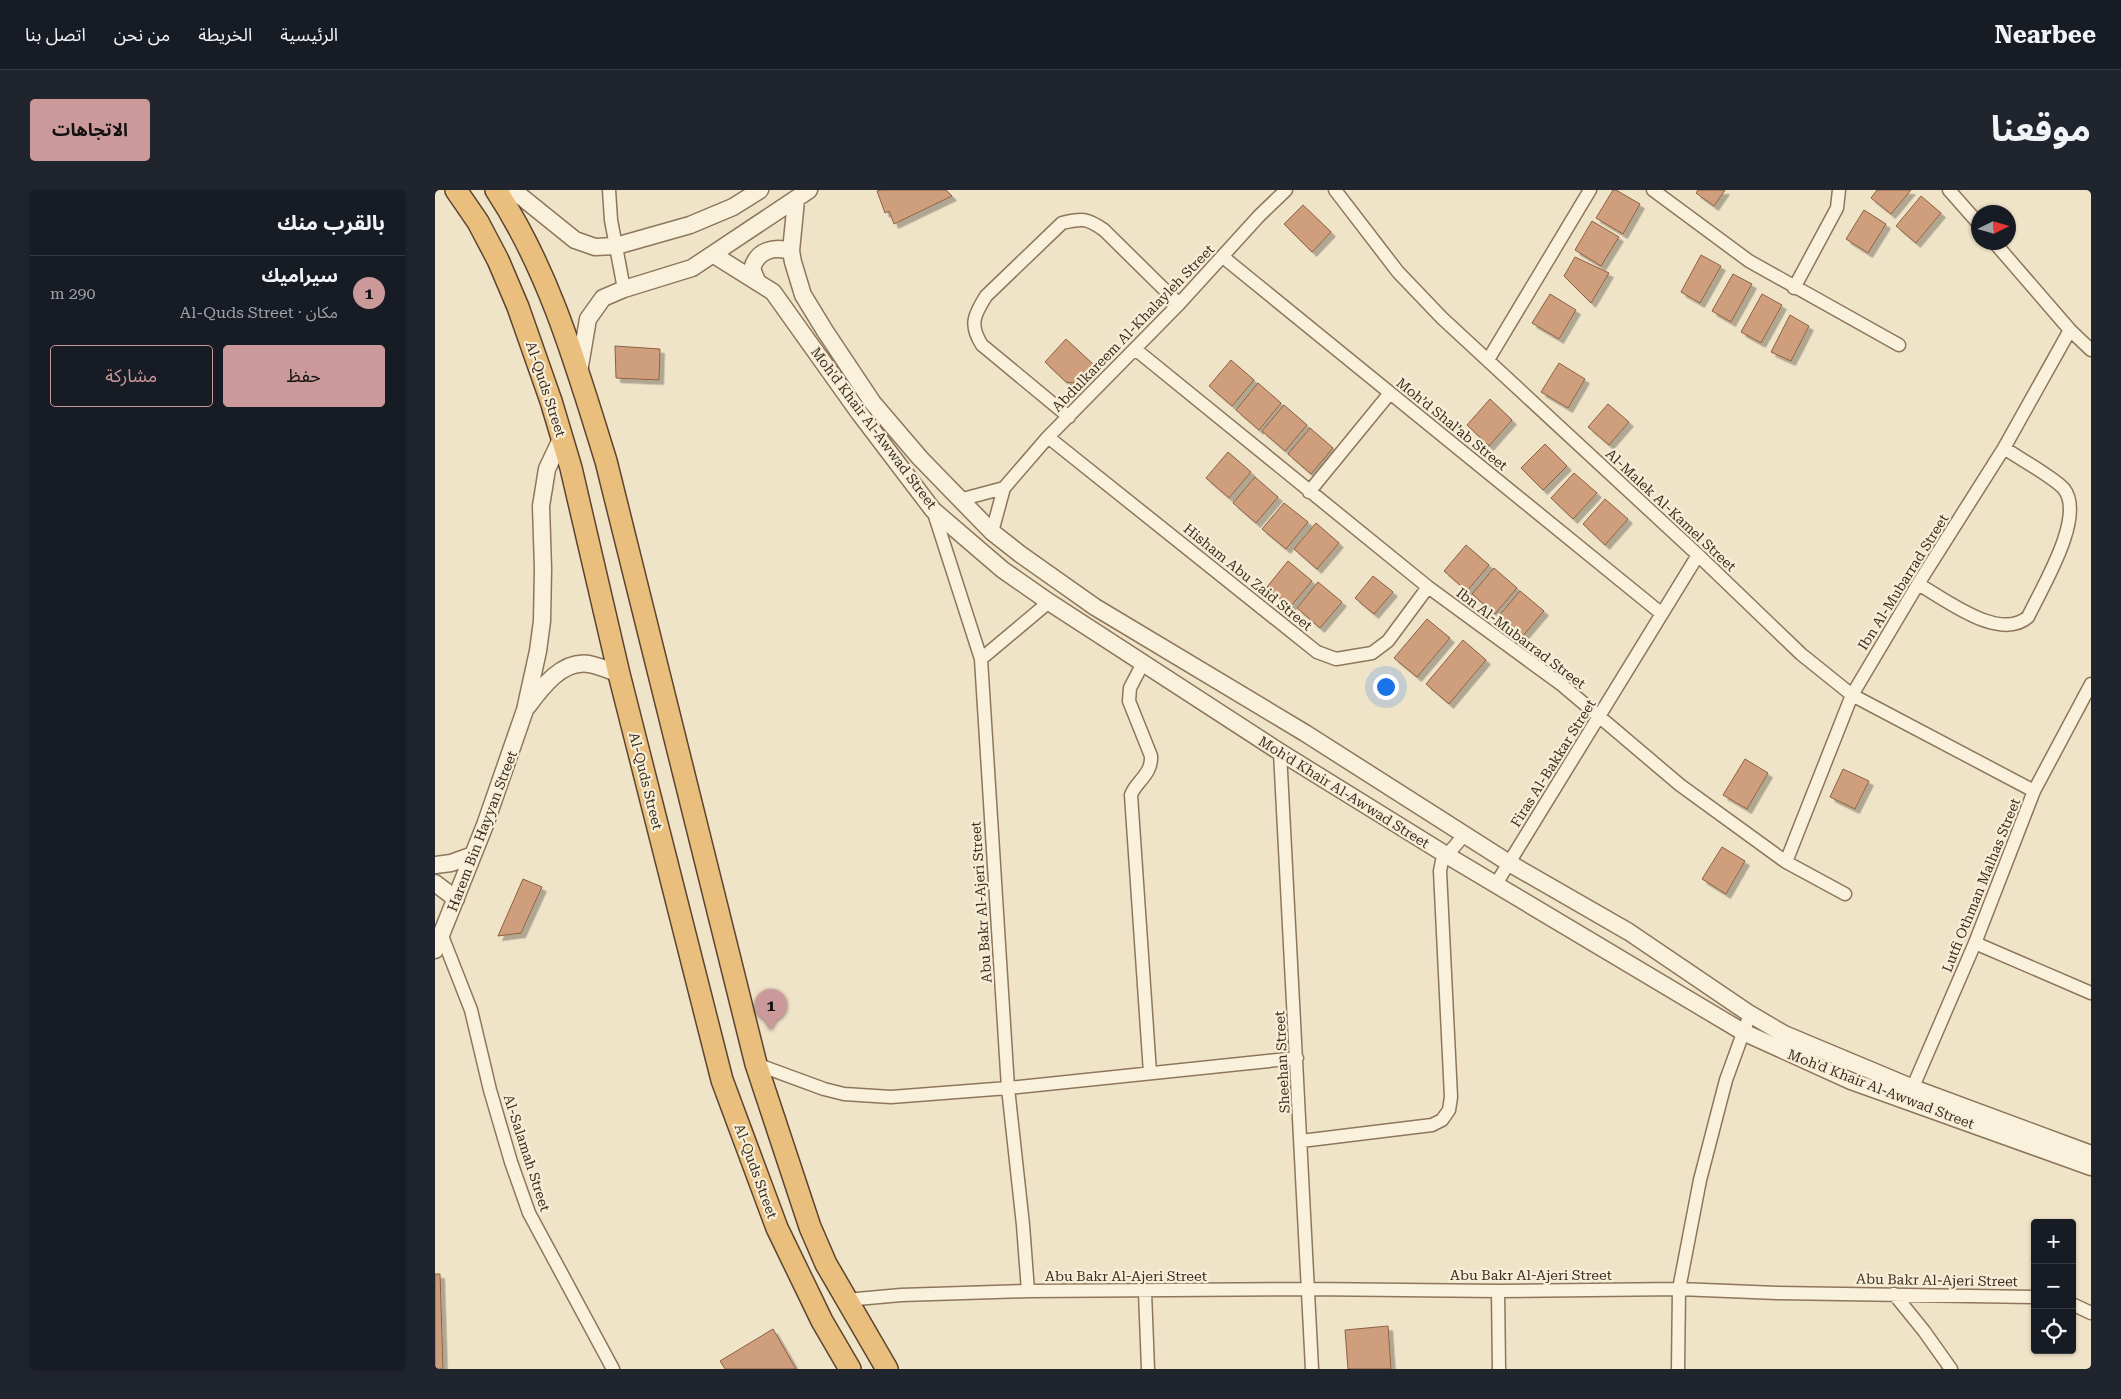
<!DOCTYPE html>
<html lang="ar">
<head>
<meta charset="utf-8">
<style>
	:root { --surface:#171b24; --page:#20242c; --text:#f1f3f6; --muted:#9ea1a6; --line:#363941; --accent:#cc999b }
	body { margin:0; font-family:"Roboto Serif","Noto Sans Arabic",serif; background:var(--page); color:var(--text); direction:rtl }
	.controls { position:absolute; right:15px; bottom:15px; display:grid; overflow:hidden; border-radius:5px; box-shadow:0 1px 4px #0004 }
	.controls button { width:45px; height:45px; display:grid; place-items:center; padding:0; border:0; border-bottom:1px solid var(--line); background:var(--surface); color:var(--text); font:25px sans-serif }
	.compass { position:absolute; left:1536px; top:15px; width:45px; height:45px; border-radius:50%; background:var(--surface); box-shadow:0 1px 4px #0004; rotate:85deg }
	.you { position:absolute; left:950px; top:496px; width:18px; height:18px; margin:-12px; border:4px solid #fff; border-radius:50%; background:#1a73e8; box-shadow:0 0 0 8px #1a73e833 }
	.badge { display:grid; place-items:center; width:32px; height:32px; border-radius:50%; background:var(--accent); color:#111; font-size:16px; font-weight:700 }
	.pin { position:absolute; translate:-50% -41px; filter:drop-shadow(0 1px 2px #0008) }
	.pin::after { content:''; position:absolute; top:26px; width:18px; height:15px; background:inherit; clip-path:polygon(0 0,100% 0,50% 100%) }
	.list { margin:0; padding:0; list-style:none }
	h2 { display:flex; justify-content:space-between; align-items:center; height:65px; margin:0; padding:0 20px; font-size:21px }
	h2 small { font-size:16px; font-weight:400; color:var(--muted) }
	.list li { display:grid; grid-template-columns:32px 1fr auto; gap:15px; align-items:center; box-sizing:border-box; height:75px; padding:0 20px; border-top:1px solid var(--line) }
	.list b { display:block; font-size:19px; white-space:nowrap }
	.list p { margin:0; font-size:16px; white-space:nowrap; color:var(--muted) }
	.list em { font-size:16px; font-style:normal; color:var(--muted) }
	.actions { display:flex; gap:10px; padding:15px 20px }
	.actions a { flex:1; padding:11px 0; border:1px solid var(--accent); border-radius:5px; text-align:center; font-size:18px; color:var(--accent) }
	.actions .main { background:var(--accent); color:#111 }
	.icon { flex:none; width:28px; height:28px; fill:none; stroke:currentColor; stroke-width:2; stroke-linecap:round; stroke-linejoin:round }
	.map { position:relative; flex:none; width:1656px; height:1179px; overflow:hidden; direction:ltr; border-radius:5px }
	header { display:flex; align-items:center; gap:30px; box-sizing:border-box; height:70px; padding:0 25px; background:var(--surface); border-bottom:1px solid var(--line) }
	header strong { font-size:24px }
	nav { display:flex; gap:28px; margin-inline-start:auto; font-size:18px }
	.intro { display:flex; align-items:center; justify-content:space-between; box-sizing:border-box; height:120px; padding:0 30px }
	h1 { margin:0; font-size:35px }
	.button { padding:12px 22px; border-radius:5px; background:var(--accent); color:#111; font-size:18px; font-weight:700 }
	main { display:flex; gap:30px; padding:0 30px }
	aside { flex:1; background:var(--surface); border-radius:5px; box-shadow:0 1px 4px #0004 }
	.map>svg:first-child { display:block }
	.building { fill:#cf9f7d; stroke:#8d5f41; filter:url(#shadow) }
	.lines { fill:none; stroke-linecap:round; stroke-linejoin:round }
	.minor-casing { stroke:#8d765c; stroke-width:15 }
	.tertiary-casing { stroke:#8d765c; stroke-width:19 }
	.trunk-casing { stroke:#5b4430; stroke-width:24 }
	.minor { stroke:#faf1dc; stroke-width:12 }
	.tertiary { stroke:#faf1dc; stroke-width:16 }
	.trunk { stroke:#eabe7c; stroke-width:21 }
	.labels { text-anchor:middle; stroke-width:4.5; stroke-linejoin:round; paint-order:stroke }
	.street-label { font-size:14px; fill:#3d2e20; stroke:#f7eed8 }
</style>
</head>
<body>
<header>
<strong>Nearbee</strong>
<nav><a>الرئيسية</a><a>الخريطة</a><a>من نحن</a><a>اتصل بنا</a></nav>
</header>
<div class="intro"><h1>موقعنا</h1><a class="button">الاتجاهات</a></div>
<main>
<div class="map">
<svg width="1656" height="1179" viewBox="0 0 1656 1179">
	<defs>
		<filter id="shadow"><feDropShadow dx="4.5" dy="4.5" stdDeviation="0" flood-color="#0004"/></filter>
	</defs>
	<rect width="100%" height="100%" fill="#f0e4c8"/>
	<path class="building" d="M446,0H511L517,6L459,34L454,21L450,23L442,1Z
		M1178,0H1181L1205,14L1188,44L1161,28Z
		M1263,0H1290L1279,16L1261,3Z
		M1442,0H1476L1456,24L1436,8Z
		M1486,6L1506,23L1481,53L1461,36Z
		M868,15L896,42L877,62L849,34Z
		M1429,20L1451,34L1433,63L1411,49Z
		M1157,31L1184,47L1166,76L1140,60Z
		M1266,65L1286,76L1265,113L1246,102Z
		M1140,67L1174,83L1156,113L1129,86Z
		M1298,84L1317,94L1296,132L1277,121Z
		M1115,104L1141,120L1124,149L1097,133Z
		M1327,104L1347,115L1326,153L1306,142Z
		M1355,125L1374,136L1356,171L1336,162Z
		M631,149L660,176L647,190L639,193L631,192L610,172Z
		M180,156L225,159L224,190L181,188Z
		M796,170L819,190L797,216L774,196Z
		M1124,173L1150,189L1133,218L1106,202Z
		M823,193L846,213L824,240L801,220Z
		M1055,209L1077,230L1054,256L1032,235Z
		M1173,214L1194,232L1174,255L1153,237Z
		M849,215L872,235L850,261L827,241Z
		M875,238L898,258L876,284L853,264Z
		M1110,254L1132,276L1108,300L1086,278Z
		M793,262L816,282L794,308L771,288Z
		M1139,283L1162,303L1138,329L1116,308Z
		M820,287L843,307L821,333L798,313Z
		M1170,309L1193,329L1170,355L1148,334Z
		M849,313L873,332L851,359L827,339Z
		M881,333L904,353L882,379L859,359Z
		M1031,355L1054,375L1032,401L1009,381Z
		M853,371L877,391L855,417L832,397Z
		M1059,378L1082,398L1060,424L1037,404Z
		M938,386L958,402L939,424L920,408Z
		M883,392L907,412L885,438L862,418Z
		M1085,401L1109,421L1087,447L1063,427Z
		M992,429L1015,448L982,487L959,468Z
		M1028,450L1051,470L1014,514L991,494Z
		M1310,569L1333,583L1312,619L1288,605Z
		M1408,579L1434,591L1420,619L1395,607Z
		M1287,657L1310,671L1291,704L1267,689Z
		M88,689L107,697L86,743L63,746Z
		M0,1084H5L8,1179H0Z
		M953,1136L956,1179H913L910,1140Z
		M338,1139L361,1179H290L285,1171Z"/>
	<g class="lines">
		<defs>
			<path id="minor" d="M174,0L176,30L189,99
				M900,0L963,82L1007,128L1263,365L1366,464L1417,505L1599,601
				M1218,0L1314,71L1464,155
				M1514,0L1544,34
				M1559,52L1635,140L1656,160
				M788,67L1227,424
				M1359,98L1402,18L1404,0
				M700,159L993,397L1127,495L1245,595L1351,672L1410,704
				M1053,170L1155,0
				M634,227L547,155C534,135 539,125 551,106L627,33C647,28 652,28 669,40L744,114
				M613,247L882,462L901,469L937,463L953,451L993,397
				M874,302L955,203
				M524,310L569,298
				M498,320L546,469L573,898L588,1035L593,1101
				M557,342L569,298L613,247L744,114L824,26L851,0
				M1483,394C1510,409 1564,452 1593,427C1606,399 1651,327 1629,299C1620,288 1582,267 1569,258
				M546,469L614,412
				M708,473L695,498L694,511L716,566C717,585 701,591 696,605L715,883
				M845,562L877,1179
				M1351,672L1417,505L1483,394L1569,258L1635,140
				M1061,694L1263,365
				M7,746L36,820L55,900L76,972L94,1023L178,1179
				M1540,753L1656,803
				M321,874L389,899L409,904L456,907L573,898L862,868
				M1474,906L1540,753L1599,601L1656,494
				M866,951L997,935L1007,930L1014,920L1016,907L1005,681L1007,671L1030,644
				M1063,1101L1064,1179
				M710,1102L713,1179
				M1459,1104L1489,1141L1516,1179
				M411,1110L466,1105L593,1101L873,1099L1063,1101L1244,1099L1342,1103L1600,1107
				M1637,1114L1656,1123
				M1243,1179L1244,1099L1265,990L1291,890L1315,824"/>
			<path id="tertiary" d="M78,0L140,50L160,57L181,56L255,35L298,17L325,0
				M361,10L356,61L358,72L368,105L390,141L438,213L485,268L557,342L585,364L660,417L870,543L1074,673L1194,742L1315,824L1349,844L1478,898L1656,964
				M279,65L338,102L425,224L498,320L568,380L614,412L845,562L1013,666L1308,842L1416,891L1656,977
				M322,91L317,79C322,60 339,56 356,61
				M144,182L153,129L168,108L189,99L257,78L374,0
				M93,516C107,497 127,470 154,474C164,476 174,480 184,484
				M0,675L16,673L38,665
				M0,693L21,709
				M0,760L50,635L90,520L103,461L107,431L108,379L106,316L112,279L127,247"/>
			<path id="trunk" d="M21,0L43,32L63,70L83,117L116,211L136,278L184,484L287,890L342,1038L387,1131L415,1179
				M61,0C115,82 142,178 171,271L321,874L375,1037L391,1074L452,1179"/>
		</defs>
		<use href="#minor" class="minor-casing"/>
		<use href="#tertiary" class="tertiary-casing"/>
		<use href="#trunk" class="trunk-casing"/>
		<use href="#minor" class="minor"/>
		<use href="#tertiary" class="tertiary"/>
		<use href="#trunk" class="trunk"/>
	</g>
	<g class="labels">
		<g class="street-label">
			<text transform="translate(698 138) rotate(-46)" y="5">Abdulkareem Al-Khalayleh Street</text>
			<text transform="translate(111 199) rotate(72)" y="5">Al-Quds Street</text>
			<text transform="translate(1017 234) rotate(39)" y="5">Moh’d Shal’ab Street</text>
			<text transform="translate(439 238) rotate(53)" y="5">Moh'd Khair Al-Awwad Street</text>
			<text transform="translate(1236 320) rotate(43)" y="5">Al-Malek Al-Kamel Street</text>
			<text transform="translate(813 387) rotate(39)" y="5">Hisham Abu Zaid Street</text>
			<text transform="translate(1468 392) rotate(-58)" y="5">Ibn Al-Mubarrad Street</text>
			<text transform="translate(1086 448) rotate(37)" y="5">Ibn Al-Mubarrad Street</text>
			<text transform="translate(1118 573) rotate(-58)" y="5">Firas Al-Bakkar Street</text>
			<text transform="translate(211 591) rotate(76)" y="5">Al-Quds Street</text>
			<text transform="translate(909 602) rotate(32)" y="5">Moh'd Khair Al-Awwad Street</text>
			<text transform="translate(47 641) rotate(-69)" y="5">Harem Bin Hayyan Street</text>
			<text transform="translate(1546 695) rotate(-68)" y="5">Lutfi Othman Malhas Street</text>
			<text transform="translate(546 712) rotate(-94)" y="5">Abu Bakr Al-Ajeri Street</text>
			<text transform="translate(847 872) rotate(-93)" y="5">Sheehan Street</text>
			<text transform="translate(1446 899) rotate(21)" y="5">Moh'd Khair Al-Awwad Street</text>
			<text transform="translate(92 963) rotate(72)" y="5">Al-Salamah Street</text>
			<text transform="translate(321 981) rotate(70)" y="5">Al-Quds Street</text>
			<text x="1096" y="1090">Abu Bakr Al-Ajeri Street</text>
			<text x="691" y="1091">Abu Bakr Al-Ajeri Street</text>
			<text transform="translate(1502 1090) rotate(1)" y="5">Abu Bakr Al-Ajeri Street</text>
		</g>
	</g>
</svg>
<div class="controls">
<button>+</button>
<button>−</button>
<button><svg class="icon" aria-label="locate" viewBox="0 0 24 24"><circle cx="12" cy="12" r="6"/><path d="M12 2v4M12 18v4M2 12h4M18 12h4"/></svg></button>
</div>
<svg class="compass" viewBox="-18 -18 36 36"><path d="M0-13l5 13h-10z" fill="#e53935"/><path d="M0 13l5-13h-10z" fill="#9ea1a6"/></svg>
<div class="you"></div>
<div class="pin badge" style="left:336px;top:840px">1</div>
</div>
<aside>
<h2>بالقرب منك<small></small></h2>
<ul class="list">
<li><span class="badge">1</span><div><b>سيراميك</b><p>مكان · Al-Quds Street</p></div><em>290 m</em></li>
</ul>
<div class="actions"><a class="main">حفظ</a><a>مشاركة</a></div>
</aside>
</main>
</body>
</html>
